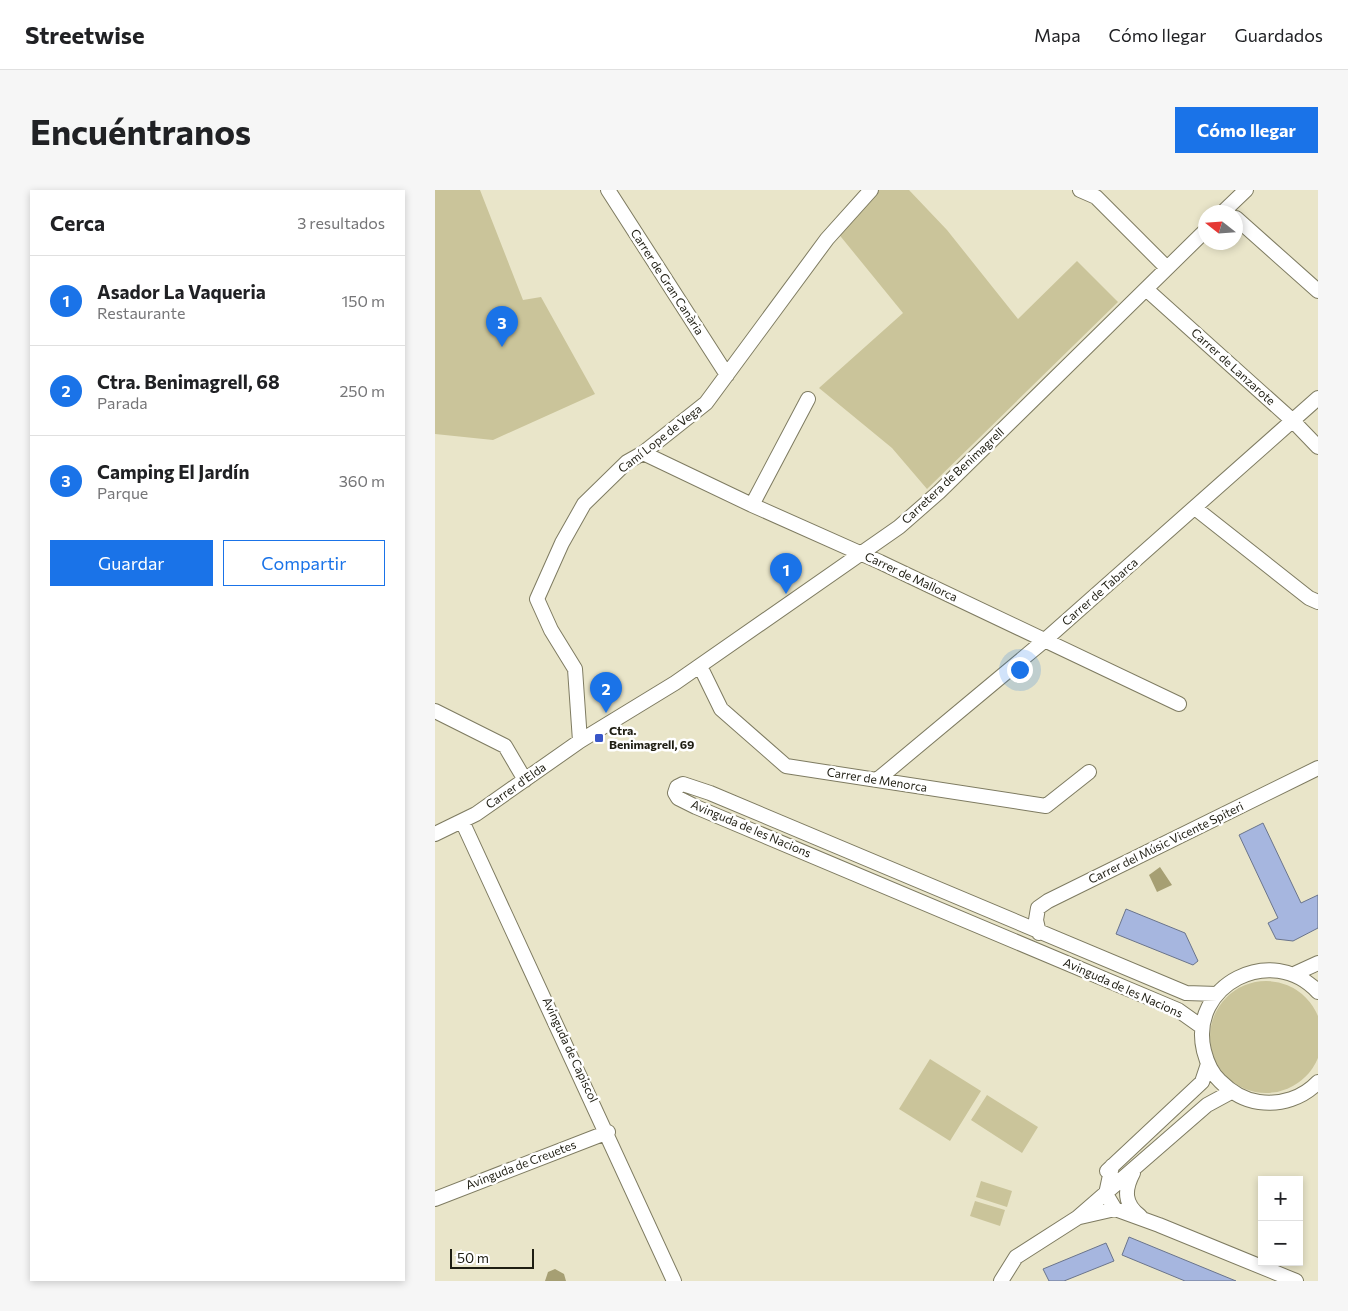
<!DOCTYPE html>
<html lang="es">
<head>
<meta charset="utf-8">
<style>
	:root { --surface:#fff; --page:#f6f6f6; --text:#202124; --muted:#757577; --line:#e0e0e0; --accent:#1a73e8 }
	body { margin:0; font-family:Commissioner,sans-serif; background:var(--page); color:var(--text) }
	.controls { position:absolute; right:15px; bottom:15px; display:grid; overflow:hidden; border-radius:0px; box-shadow:0 2px 8px #0003 }
	.controls button { width:45px; height:45px; display:grid; place-items:center; padding:0; border:0; border-bottom:1px solid var(--line); background:var(--surface); color:var(--text); font:25px sans-serif }
	.compass { position:absolute; left:763px; top:15px; width:45px; height:45px; border-radius:50%; background:var(--surface); box-shadow:0 2px 8px #0003; rotate:287deg }
	.scale { position:absolute; left:15px; bottom:12px; width:84px; box-sizing:border-box; padding-left:5px; border:2px solid #1e1d12; border-top:0; font-size:14px; line-height:18px; white-space:nowrap; color:#1e1d12; -webkit-text-stroke:4px #fff; paint-order:stroke }
	.you { position:absolute; left:584px; top:479px; width:18px; height:18px; margin:-12px; border:4px solid #fff; border-radius:50%; background:#1a73e8; box-shadow:0 0 0 8px #1a73e833 }
	.badge { display:grid; place-items:center; width:32px; height:32px; border-radius:50%; background:var(--accent); color:#fff; font-size:16px; font-weight:700 }
	.pin { position:absolute; translate:-50% -41px; filter:drop-shadow(0 1px 2px #0008) }
	.pin::after { content:''; position:absolute; top:26px; width:18px; height:15px; background:inherit; clip-path:polygon(0 0,100% 0,50% 100%) }
	.list { margin:0; padding:0; list-style:none }
	h2 { display:flex; justify-content:space-between; align-items:center; height:65px; margin:0; padding:0 20px; font-size:21px }
	h2 small { font-size:16px; font-weight:400; color:var(--muted) }
	.list li { display:grid; grid-template-columns:32px 1fr auto; gap:15px; align-items:center; box-sizing:border-box; height:90px; padding:0 20px; border-top:1px solid var(--line) }
	.list b { display:block; font-size:19px; white-space:nowrap }
	.list p { margin:0; font-size:16px; white-space:nowrap; color:var(--muted) }
	.list em { font-size:16px; font-style:normal; color:var(--muted) }
	.actions { display:flex; gap:10px; padding:15px 20px }
	.actions a { flex:1; padding:11px 0; border:1px solid var(--accent); border-radius:0px; text-align:center; font-size:18px; color:var(--accent) }
	.actions .main { background:var(--accent); color:#fff }
	.map { position:relative; flex:none; width:883px; height:1091px; overflow:hidden; border-radius:0px }
	header { display:flex; align-items:center; gap:30px; box-sizing:border-box; height:70px; padding:0 25px; background:var(--surface); border-bottom:1px solid var(--line) }
	header strong { font-size:24px }
	nav { display:flex; gap:28px; margin-inline-start:auto; font-size:18px }
	.intro { display:flex; align-items:center; justify-content:space-between; box-sizing:border-box; height:120px; padding:0 30px }
	h1 { margin:0; font-size:35px }
	.button { padding:12px 22px; border-radius:0px; background:var(--accent); color:#fff; font-size:18px; font-weight:700 }
	main { display:flex; gap:30px; padding:0 30px }
	aside { flex:1; background:var(--surface); border-radius:0px; box-shadow:0 2px 8px #0003 }
	.map>svg:first-child { display:block }
	.green { fill:#cac49a }
	.water { fill:#a69f73 }
	.building { fill:#a6b6df; stroke:#6a748b }
	.lines { fill:none; stroke-linecap:round; stroke-linejoin:round }
	.minor-casing { stroke:#7e7b61; stroke-width:16 }
	.minor { stroke:#fff; stroke-width:14 }
	.poi-dot { fill:#3856c8; stroke:#fff; stroke-width:2 }
	.labels { text-anchor:middle; stroke-width:5; stroke-linejoin:round; paint-order:stroke }
	.street-label { font-size:12px; fill:#1e1d12; stroke:#fff }
	.poi-label { font-size:12px; font-weight:bold; fill:#1e1d12; stroke:#fff; text-anchor:start }
</style>
</head>
<body>
<header>
<strong>Streetwise</strong>
<nav><a>Mapa</a><a>Cómo llegar</a><a>Guardados</a></nav>
</header>
<div class="intro"><h1>Encuéntranos</h1><a class="button">Cómo llegar</a></div>
<main>
<aside>
<h2>Cerca<small>3 resultados</small></h2>
<ul class="list">
<li><span class="badge">1</span><div><b>Asador La Vaqueria</b><p>Restaurante</p></div><em>150 m</em></li>
<li><span class="badge">2</span><div><b>Ctra. Benimagrell, 68</b><p>Parada</p></div><em>250 m</em></li>
<li><span class="badge">3</span><div><b>Camping El Jardín</b><p>Parque</p></div><em>360 m</em></li>
</ul>
<div class="actions"><a class="main">Guardar</a><a>Compartir</a></div>
</aside>
<div class="map">
<svg width="883" height="1091" viewBox="0 0 883 1091">
	<rect width="100%" height="100%" fill="#e9e5c9"/>
	<path class="green" d="M0,0H45L88,110L106,107L160,204L58,250L0,244Z
		M440,0H474L512,40L583,129L642,71L683,112L492,299L457,258L384,198L468,123L402,42Z
		M775 847a56 56 0 1 1 112 0a56 56 0 1 1-112 0Z
		M495,869L546,901L515,951L464,919Z
		M552,905L603,937L587,963L536,930Z
		M546,991L577,1001L572,1017L541,1007Z
		M540,1011L570,1020L565,1036L535,1026Z"/>
	<path class="water" d="M725,677L737,695L722,702L714,685Z
		M120,1079L129,1084L131,1091H110L113,1082Z"/>
	<path class="building" d="M828,633L866,713L883,705V738L858,751L841,749L833,733L843,728L804,645Z
		M691,719L750,743L763,771L758,775L681,744Z
		M694,1047L801,1091H750L687,1065Z
		M671,1053L679,1071L629,1091H614L608,1079Z"/>
	<g class="lines">
		<defs>
			<path id="minor" d="M173,0L292,185
				M645,0L661,7L732,78
				M788,22L811,0
				M801,28L883,101
				M711,99L858,231L883,257
				M208,263L317,315L445,372L744,514
				M317,315L373,209
				M760,318L874,408L883,412
				M265,476L286,519L351,576L611,616L654,582
				M0,521L70,556L90,590
				M145,551L140,479L116,440L102,409L127,353L149,314L192,272L208,263L271,213L392,49L436,0
				M442,590L610,450L883,208
				M27,631L239,1091
				M0,644L41,624L145,551L240,493L464,337L504,302L771,40
				M604,743L601,730L603,718L613,711L883,578
				M859,784L883,773
				M883,802C837,752 753,795 769,861C772,873 776,883 785,891C796,902 808,910 824,912C846,915 868,908 883,892
				M767,837L743,820L261,617L243,608L240,603L242,597L248,594L275,603L751,803L782,804
				M677,976L671,1004L680,1019L724,1035L861,1091
				M672,981L767,892L773,874
				M698,983C689,1000 689,1014 705,1026
				M0,1009L173,942
				M645,1027L680,1019
				M566,1091L581,1067L642,1028L772,915L796,902"/>
		</defs>
		<use href="#minor" class="minor-casing"/>
		<use href="#minor" class="minor"/>
	</g>
	<rect class="poi-dot" x="159" y="543" width="10" height="10" rx="2.5"/>
	<g class="labels">
		<g class="street-label">
			<text transform="translate(232 92) rotate(57)" y="4">Carrer de Gran Canària</text>
			<text transform="translate(798 177) rotate(42)" y="4">Carrer de Lanzarote</text>
			<text transform="translate(225 249) rotate(-38)" y="4">Camí Lope de Vega</text>
			<text transform="translate(518 286) rotate(-43)" y="4">Carretera de Benimagrell</text>
			<text transform="translate(476 387) rotate(25)" y="4">Carrer de Mallorca</text>
			<text transform="translate(665 402) rotate(-41)" y="4">Carrer de Tabarca</text>
			<text transform="translate(442 590) rotate(9)" y="4">Carrer de Menorca</text>
			<text transform="translate(81 596) rotate(-35)" y="4">Carrer d'Elda</text>
			<text transform="translate(316 639) rotate(23)" y="4">Avinguda de les Nacions</text>
			<text transform="translate(731 653) rotate(-26)" y="4">Carrer del Músic Vicente Spiteri</text>
			<text transform="translate(688 798) rotate(24)" y="4">Avinguda de les Nacions</text>
			<text transform="translate(135 860) rotate(65)" y="4">Avinguda de Capiscol</text>
			<text transform="translate(86 975) rotate(-21)" y="4">Avinguda de Creuetes</text>
		</g>
		<g class="poi-label">
			<text x="174" y="545">Ctra.<tspan x="174" dy="14">Benimagrell, 69</tspan></text>
		</g>
	</g>
</svg>
<div class="controls">
<button>+</button>
<button>−</button>
</div>
<svg class="compass" viewBox="-18 -18 36 36"><path d="M0-13l5 13h-10z" fill="#e53935"/><path d="M0 13l5-13h-10z" fill="#757577"/></svg>
<div class="scale">50 m</div>
<div class="you"></div>
<div class="pin badge" style="left:351px;top:404px">1</div>
<div class="pin badge" style="left:171px;top:523px">2</div>
<div class="pin badge" style="left:67px;top:157px">3</div>
</div>
</main>
</body>
</html>
